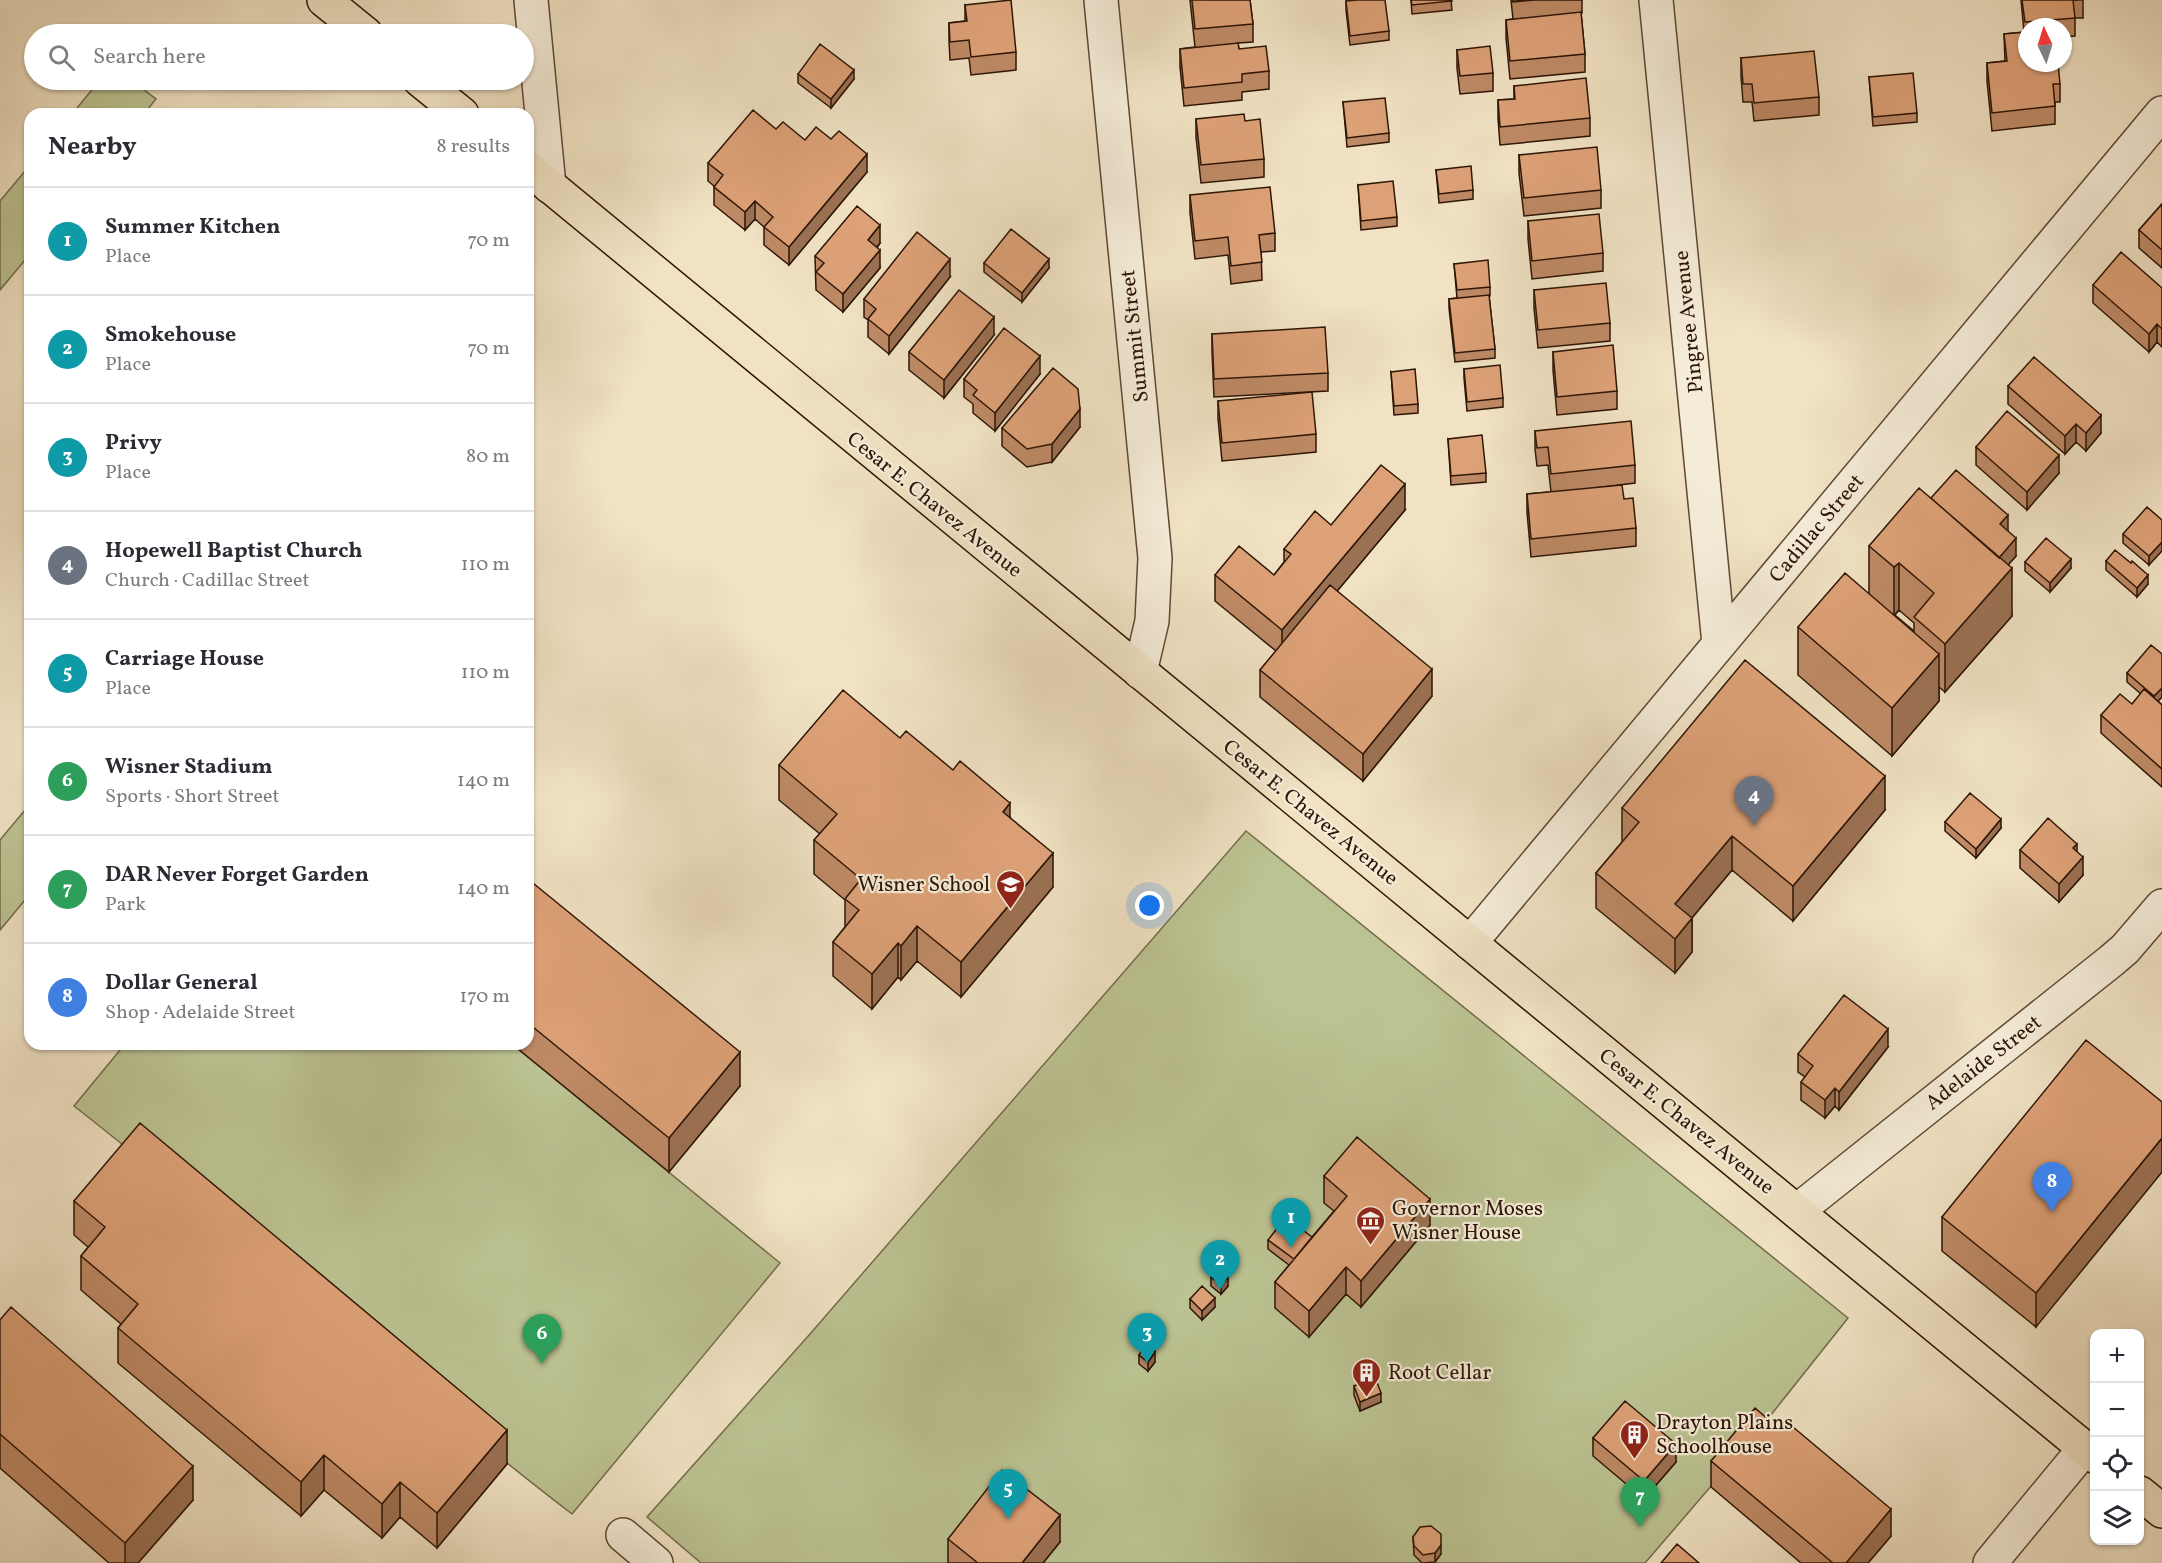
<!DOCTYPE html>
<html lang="en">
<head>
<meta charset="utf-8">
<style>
	:root { --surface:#fff; --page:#f7f7f7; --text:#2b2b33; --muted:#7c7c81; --line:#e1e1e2; --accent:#7c3aed }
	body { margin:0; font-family:Vollkorn,serif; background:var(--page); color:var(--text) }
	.controls { position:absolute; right:18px; bottom:18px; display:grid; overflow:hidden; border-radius:12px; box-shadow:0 2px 4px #0004 }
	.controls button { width:54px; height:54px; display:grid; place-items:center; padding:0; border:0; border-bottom:2px solid var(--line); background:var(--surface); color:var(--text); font:30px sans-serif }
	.compass { position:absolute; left:2018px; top:18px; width:54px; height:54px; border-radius:50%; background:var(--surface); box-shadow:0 2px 4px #0004; rotate:356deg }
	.you { position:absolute; left:1150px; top:906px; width:21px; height:21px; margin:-15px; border:4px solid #fff; border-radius:50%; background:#1a73e8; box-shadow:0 0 0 9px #1a73e833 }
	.badge { display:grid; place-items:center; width:39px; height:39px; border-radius:50%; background:var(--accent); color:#fff; font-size:20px; font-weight:700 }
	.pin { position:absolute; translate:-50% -50px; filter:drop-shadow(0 2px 3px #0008) }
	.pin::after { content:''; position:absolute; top:32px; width:21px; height:18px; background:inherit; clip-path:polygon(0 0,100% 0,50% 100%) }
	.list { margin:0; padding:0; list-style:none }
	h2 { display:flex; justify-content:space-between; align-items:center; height:78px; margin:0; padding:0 24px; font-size:26px }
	h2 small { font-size:20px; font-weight:400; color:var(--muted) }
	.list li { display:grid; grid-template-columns:39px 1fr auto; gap:18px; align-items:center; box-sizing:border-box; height:108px; padding:0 24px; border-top:2px solid var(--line) }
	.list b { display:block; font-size:22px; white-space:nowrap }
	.list p { margin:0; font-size:20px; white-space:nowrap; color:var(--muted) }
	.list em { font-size:20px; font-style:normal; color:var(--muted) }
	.icon { flex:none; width:33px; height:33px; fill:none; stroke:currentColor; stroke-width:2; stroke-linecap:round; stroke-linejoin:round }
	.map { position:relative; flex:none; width:2162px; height:1563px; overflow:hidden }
	.search { position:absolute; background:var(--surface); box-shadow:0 2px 4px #0004; left:24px; top:24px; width:510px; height:66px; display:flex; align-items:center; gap:15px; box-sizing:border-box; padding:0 21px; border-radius:33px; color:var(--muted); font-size:22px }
	.panel { position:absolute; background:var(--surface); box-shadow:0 2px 4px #0004; left:24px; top:108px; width:510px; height:942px; border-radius:18px }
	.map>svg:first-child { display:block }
	.green { fill:#bcc392; stroke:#746c4c; stroke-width:1.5 }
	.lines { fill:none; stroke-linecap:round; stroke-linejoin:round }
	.minor-casing { stroke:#5e4835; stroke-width:36 }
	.primary-casing { stroke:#2d1506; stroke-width:36 }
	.minor { stroke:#f5ecd8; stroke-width:33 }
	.primary { stroke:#f0e2c3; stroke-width:33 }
	.wall { fill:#be8a66; stroke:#2d1506; stroke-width:1.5; fill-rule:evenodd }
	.shaded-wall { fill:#9b7153; stroke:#2d1506; stroke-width:1.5 }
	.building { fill:#dda177; stroke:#2d1506; stroke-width:1.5 }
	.labels { text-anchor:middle; stroke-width:4.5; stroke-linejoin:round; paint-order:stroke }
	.street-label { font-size:21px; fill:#2d1506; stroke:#f5ecd8 }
	.poi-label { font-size:21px; fill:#2d1506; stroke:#f5ecd8; text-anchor:start }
</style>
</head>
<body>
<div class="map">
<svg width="2162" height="1563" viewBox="0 0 2162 1563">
	<rect width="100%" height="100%" fill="#f0e2c3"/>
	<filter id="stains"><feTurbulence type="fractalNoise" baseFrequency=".00333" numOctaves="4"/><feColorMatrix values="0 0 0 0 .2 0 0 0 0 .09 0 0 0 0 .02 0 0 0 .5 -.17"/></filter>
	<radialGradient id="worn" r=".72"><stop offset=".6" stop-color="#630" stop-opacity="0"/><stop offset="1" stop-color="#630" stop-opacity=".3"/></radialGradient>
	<path class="green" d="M100,80H131L156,99L144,114H72Z
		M30,165V254L0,290V201Z
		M30,804V894L0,930V840Z
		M1246,831L1848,1318L1755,1435L1645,1563H701L647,1517L810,1334Z
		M125,1044H512L780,1263L572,1514C402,1383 243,1238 74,1106Z"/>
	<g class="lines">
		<defs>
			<path id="minor" d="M531,0L549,186
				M1101,0L1155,558L1152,621L1140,672
				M1656,0L1719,644
				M1470,943L2162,113
				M1797,1211L2111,961L2125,949L2162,906
				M623,1535L656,1563
				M1990,1563L2085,1448"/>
			<path id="primary" d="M324,0L366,34
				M420,80L462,114
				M528,168L2094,1456
				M2140,1493L2162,1511"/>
		</defs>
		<use href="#minor" class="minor-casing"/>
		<use href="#primary" class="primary-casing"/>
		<use href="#minor" class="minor"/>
		<use href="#primary" class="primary"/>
	</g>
	<path class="wall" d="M1190,0H1250L1253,24V42L1238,43L1239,49L1269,71V89L1242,92V100L1184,106L1180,67V49L1195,47Z
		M1411,0H1451L1452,10L1412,14Z
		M1511,0H1582V13H1581L1585,54V72L1510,79L1506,38V20L1513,19Z
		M2021,0H2083V18H2075V36L2063,37V27H2027V63L2060,84V102H2055V124L1992,131L1987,81V63L2005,61L2004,34L2024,32Z
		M1346,1L1389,31V40L1350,45L1346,10Z
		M965,5L1016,52V70L971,75L969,58L950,60L949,41V23L965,21Z
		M1457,50L1493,73V91L1460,94L1457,68Z
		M1741,58L1819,97V115L1754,121L1752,102H1743L1741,76Z
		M798,74L854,79L831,108L798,83Z
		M1869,77L1917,113V122L1873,126Z
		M1514,86L1590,118V136L1500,145L1498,118V100L1514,99Z
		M1343,102L1389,133V142L1347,147Z
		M1196,119L1245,121L1264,159V177L1201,183L1196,137Z
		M776,129L805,140L867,172L789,265L764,245V227L755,219L745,230L714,205V186L708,181V163Z
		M1519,155L1601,190V208L1524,216L1519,173Z
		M1436,170L1473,190V199L1439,203Z
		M1358,185L1397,217V226L1361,230Z
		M1190,195L1275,233V251L1261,252L1262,280L1231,284L1228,255L1195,259L1190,213Z
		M2162,204V268L2139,248V230Z
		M1528,221L1603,253V271L1532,279L1528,239Z
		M880,243L877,248L880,268L843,312L816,290L815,256Z
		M984,263L1049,268L1022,302L984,272Z
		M1454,264L1490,287V296H1489L1495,349V358L1455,362L1449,308V299L1457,298Z
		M950,277L889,354L868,337V320L864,317V299Z
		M2093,285L2162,288V347L2157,342L2149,352L2093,303Z
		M1534,290L1610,323V341L1538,348L1534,308Z
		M1212,334L1328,373V391L1214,397L1212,352Z
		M994,335L944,398L909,370V352Z
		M1553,352L1617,391V409L1557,415L1553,370Z
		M1464,369L1503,398V407L1467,411L1464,378Z
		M1391,372L1418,404V413L1394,415Z
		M1040,374L995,431L973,413V404L964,397V379Z
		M2008,386L2101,433L2086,451L2076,442L2065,454L2008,404Z
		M1218,401L1316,434V452L1222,461L1218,419Z
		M1080,427L1052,462L1027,467L1002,446V428Z
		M1535,431L1635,465V483L1594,488L1624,499L1636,528V546L1531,557L1527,512V494L1551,492L1548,465L1537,466L1535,449Z
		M1448,439L1486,473V482L1451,485Z
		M1976,447L2059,473L2027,510L1976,465Z
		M1931,498L2008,531L2016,556L2008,565L2012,616L1945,692L1939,687V701L1892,756L1798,675V627L1869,593V546ZM1899,610L1914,623V631L1895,615Z
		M1405,510L1337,591L1432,696L1363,781L1260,697V670L1276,651L1215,601V575H1274L1284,562V549L1331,525Z
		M2162,520L2149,565L2123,543V534Z
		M2106,561L2148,584L2137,597L2106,570Z
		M2025,562L2071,568L2050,592L2025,571Z
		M2127,673L2162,697L2158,701L2162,705V787L2101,733V715L2132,704L2141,694L2127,682Z
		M900,738L1010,817L1053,887L961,997L917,961L901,980L898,977L872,1009L833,976V942L845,927V900L814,874V840L820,834L779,800V765Z
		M1622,808L1885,810L1793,921L1732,870L1692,918V952L1675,973L1596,908V873L1622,842Z
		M1945,822L2001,828L1976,858L1945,831Z
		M2020,850L2077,852L2083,875L2059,902L2020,868Z
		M528,879L740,1086L669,1172L512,1044H528Z
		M1888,1047L1839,1110L1835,1106L1825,1118L1801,1100V1082L1805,1077L1798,1072V1054Z
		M2162,1102L2036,1327L1942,1251V1217Z
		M1324,1176L1430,1225L1361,1307L1346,1294L1309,1337L1275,1308V1282L1289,1265L1268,1249V1240L1312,1237L1334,1211L1324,1203Z
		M74,1201L507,1464L437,1548L400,1517L382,1538L324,1490L301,1516L118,1363V1328L121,1324L81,1290V1256L88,1247L74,1235Z
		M1211,1277L1228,1286L1221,1294L1211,1286Z
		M1190,1299L1215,1307L1202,1320L1190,1308Z
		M0,1320L193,1500L138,1563H109L0,1468Z
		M1139,1355L1155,1362L1148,1371L1139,1364Z
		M1354,1386L1381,1402L1360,1411L1354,1395Z
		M1593,1438L1676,1462L1644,1499L1593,1456Z
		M1711,1461L1891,1536L1868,1563H1801L1711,1487Z
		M1413,1537L1441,1554L1435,1562L1422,1563L1414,1555Z
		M948,1539L1060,1542L1043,1563H948Z"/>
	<path class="shaded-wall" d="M854,70V79L831,108V99Z
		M867,154V172L789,265V247Z
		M755,201V219L745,230V212Z
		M880,225V243L868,258V240Z
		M880,250V268L843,312V294Z
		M950,259V277L889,354V336Z
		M1049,259V268L1022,302V293Z
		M994,317V335L944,398V380Z
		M2157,324V342L2149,352V334Z
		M1040,356V374L995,431V413Z
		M1080,409V427L1052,462V444Z
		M2101,415V433L2086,451V433Z
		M2076,424V442L2065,454V436Z
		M2059,455V473L2027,510V492Z
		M1405,484V510L1282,657V630Z
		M2008,515V533L2000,524Z
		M2016,538V556L1994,581V563Z
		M2162,542V551L2149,565V556Z
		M2071,559V568L2050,592V583Z
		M1899,563V610L1894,615V567Z
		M2012,568V616L1945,692V644Z
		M2148,575V584L2137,597V588Z
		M1939,654V701L1892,756V708Z
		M1432,669V696L1363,781V754Z
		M2162,688V697L2154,705V696Z
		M1885,776V810L1793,921V886Z
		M1010,803V838L1003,812Z
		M2001,819V828L1976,858V849Z
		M1732,836V870L1675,938V904Z
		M2077,844V862L2073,848Z
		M1053,853V887L961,997V962Z
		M2083,857V875L2059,902V884Z
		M1692,918V952L1675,973V939Z
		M917,926V961L901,980V946Z
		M898,943V977L872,1009V974Z
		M1888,1029V1047L1839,1110V1092Z
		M740,1052V1086L669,1172V1138Z
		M1835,1088V1106L1825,1118V1100Z
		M2162,1138V1172L2036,1327V1293Z
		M1430,1199V1225L1361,1307V1281Z
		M1346,1267V1294L1309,1337V1311Z
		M1228,1277V1286L1221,1294V1285Z
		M1215,1298V1307L1202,1320V1311Z
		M1155,1352V1362L1148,1371V1362Z
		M1381,1393V1402L1360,1411V1402Z
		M507,1430V1464L437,1548V1513Z
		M1676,1444V1462L1644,1499V1481Z
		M324,1455V1490L301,1516V1482Z
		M193,1466V1500L138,1563H125V1543Z
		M400,1482V1517L382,1538V1504Z
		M1891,1509V1536L1868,1563H1846Z
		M1060,1515V1542L1043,1563H1022Z
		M1441,1545V1554L1435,1562V1553Z"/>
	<path class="building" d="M1011,0L1016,52L971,57L969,40L950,42L949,23L967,21L965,5Z
		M1192,0H1250L1253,24L1195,29Z
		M1357,0H1385L1389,31L1350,36L1346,1Z
		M1411,0H1451L1452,1L1412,5Z
		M1512,0H1534L1513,2Z
		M2022,0H2078H2073L2075,18L2025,22Z
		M1581,12L1585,54L1510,61L1506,20Z
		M2027,32V63H2058L2060,84H2053L2055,106L1992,113L1987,63L2007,61L2004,34Z
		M1238,43L1239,49L1266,46L1269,71L1242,74V82L1184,88L1180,49Z
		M820,44L854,70L831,99L798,74Z
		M1490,46L1493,73L1460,76L1457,50Z
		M1814,51L1819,97L1754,103L1752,84H1743L1741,58Z
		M1913,73L1917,113L1873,117L1869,77Z
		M1586,78L1590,118L1500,127L1498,100L1515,99L1514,86Z
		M1385,98L1389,133L1347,138L1343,102Z
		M753,110L776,129L783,122L805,140L816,127L831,139L839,131L867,154L789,247L764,227L773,217L755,201L745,212L714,187L723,175L708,163Z
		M1244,114L1245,121L1260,119L1264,159L1201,165L1196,119Z
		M1597,147L1601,190L1524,198L1519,155Z
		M1471,166L1473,190L1439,194L1436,170Z
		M1393,181L1397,217L1361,221L1358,185Z
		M1270,187L1275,233L1259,235L1262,262L1231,266L1228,237L1195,241L1190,195Z
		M2162,204V250L2139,230Z
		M857,206L880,225L868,240L880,250L843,294L816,272L824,263L815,256Z
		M1599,214L1603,253L1532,261L1528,221Z
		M1011,229L1049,259L1022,293L984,263Z
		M917,232L950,259L889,336L868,319L876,309L864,299Z
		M2121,252L2162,288V329L2157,324L2149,334L2093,285Z
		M1488,260L1490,287L1457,290L1454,264Z
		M1606,283L1610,323L1538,330L1534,290Z
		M959,290L994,317L944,380L909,352Z
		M1489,295L1495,349L1455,353L1449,299Z
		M1325,327L1328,373L1214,379L1212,334Z
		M1004,328L1040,356L995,413L973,395L977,390L964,379Z
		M1613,345L1617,391L1557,397L1553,352Z
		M2034,357L2101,415L2086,433L2076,424L2065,436L2008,386Z
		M1500,365L1503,398L1467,402L1464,369Z
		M1053,368L1078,389L1080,409L1052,444L1027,449L1002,428Z
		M1415,369L1418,404L1394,406L1391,372Z
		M1312,392L1316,434L1222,443L1218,401Z
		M2007,411L2059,455L2027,492L1976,447Z
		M1631,421L1635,465L1551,474L1548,447L1537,448L1535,431Z
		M1482,435L1486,473L1451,476L1448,439Z
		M1381,465L1405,484L1282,630L1215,575L1239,546L1274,575L1291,554L1284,549L1315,511L1331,525Z
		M1956,470L2008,515L2000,524L2016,538L1999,558L1931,498Z
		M1622,485L1624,499L1633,498L1636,528L1531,539L1527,494Z
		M1919,488L2012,568L1945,644L1914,617L1934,593L1899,563L1894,567L1869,546Z
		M2147,507L2162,520V542L2149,556L2123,534Z
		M2046,538L2071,559L2050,583L2025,562Z
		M2115,550L2131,563L2132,561L2148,575L2137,588L2106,561Z
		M1845,573L1939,654L1892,708L1798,627Z
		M1330,585L1432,669L1363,754L1260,670Z
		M2151,645L2162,654V688L2154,696L2127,673Z
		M1745,660L1885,776L1793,886L1732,836L1675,904L1692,918L1675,939L1596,873L1639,822L1622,808Z
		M2144,689L2162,705V769L2101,715L2120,694L2132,704Z
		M843,690L900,738L906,731L953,770L960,761L1010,803L1003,812L1053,853L961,962L917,926L901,946L898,943L872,974L833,942L859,910L845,899L861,879L814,840L837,814L779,765Z
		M1970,793L2001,819L1976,849L1945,822Z
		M2048,818L2077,844L2073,848L2083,857L2059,884L2020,850Z
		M528,879L740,1052L669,1138L528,1023Z
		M1844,995L1888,1029L1839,1092L1835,1088L1825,1100L1801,1082L1813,1066L1798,1054Z
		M2086,1040L2162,1102V1138L2036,1293L1942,1217Z
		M140,1123L507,1430L437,1513L400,1482L382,1504L324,1455L301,1482L118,1328L138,1304L81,1256L105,1227L74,1201Z
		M1357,1137L1430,1199L1361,1281L1346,1267L1309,1311L1275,1282L1347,1196L1324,1176Z
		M1286,1217L1312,1237L1294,1259L1268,1240Z
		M1217,1269L1228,1277L1221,1285L1211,1277Z
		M1202,1286L1215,1298L1202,1311L1190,1299Z
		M11,1307L193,1466L125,1543L0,1434V1320Z
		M1146,1345L1155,1352L1148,1362L1139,1355Z
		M1375,1377L1381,1393L1360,1402L1354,1386Z
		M1625,1401L1676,1444L1644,1481L1593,1438Z
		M1755,1408L1781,1430L1787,1422L1891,1509L1846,1563H1833L1711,1461Z
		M1002,1470L1060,1515L1022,1563H978L948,1539Z
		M1431,1526L1441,1534V1545L1435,1553L1423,1555L1414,1546L1413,1537L1420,1527Z
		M1677,1544L1699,1563H1661Z"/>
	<defs>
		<symbol id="school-pin" viewBox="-11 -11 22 30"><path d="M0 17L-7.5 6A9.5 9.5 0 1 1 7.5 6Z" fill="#8f2418" stroke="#f5ecd8"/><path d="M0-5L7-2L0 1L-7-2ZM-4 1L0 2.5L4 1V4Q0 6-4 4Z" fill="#fff"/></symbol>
		<symbol id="museum-pin" viewBox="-11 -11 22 30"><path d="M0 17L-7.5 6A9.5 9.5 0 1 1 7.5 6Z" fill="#8f2418" stroke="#f5ecd8"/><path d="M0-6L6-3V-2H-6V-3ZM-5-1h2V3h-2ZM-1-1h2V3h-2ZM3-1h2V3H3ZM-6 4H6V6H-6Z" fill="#fff"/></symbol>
		<symbol id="building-pin" viewBox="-11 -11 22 30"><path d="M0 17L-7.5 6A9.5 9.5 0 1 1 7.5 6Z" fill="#8f2418" stroke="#f5ecd8"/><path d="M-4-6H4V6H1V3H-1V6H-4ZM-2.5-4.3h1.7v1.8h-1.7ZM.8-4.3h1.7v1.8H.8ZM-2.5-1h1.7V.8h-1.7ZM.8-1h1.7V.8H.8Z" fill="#fff"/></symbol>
	</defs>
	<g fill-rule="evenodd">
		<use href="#school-pin" x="994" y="868" width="33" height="45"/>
		<use href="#museum-pin" x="1354" y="1204" width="33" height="45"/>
		<use href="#building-pin" x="1350" y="1356" width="33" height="45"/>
		<use href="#building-pin" x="1618" y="1418" width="33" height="45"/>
	</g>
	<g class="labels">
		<g class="street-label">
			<text transform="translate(1688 322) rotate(-96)" y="7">Pingree Avenue</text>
			<text transform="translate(1134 336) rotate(-96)" y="7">Summit Street</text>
			<text transform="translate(935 504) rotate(39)" y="7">Cesar E. Chavez Avenue</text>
			<text transform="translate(1816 528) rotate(-50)" y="7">Cadillac Street</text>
			<text transform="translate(1311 812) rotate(39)" y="7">Cesar E. Chavez Avenue</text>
			<text transform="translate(1983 1062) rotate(-38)" y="7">Adelaide Street</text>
			<text transform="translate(1687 1121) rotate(39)" y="7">Cesar E. Chavez Avenue</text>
		</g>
		<g class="poi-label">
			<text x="990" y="891" text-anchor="end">Wisner School</text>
			<text x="1392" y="1215">Governor Moses<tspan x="1392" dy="24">Wisner House</tspan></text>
			<text x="1388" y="1379">Root Cellar</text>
			<text x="1656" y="1429">Drayton Plains<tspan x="1656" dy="24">Schoolhouse</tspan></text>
		</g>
	</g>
	<rect width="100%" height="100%" filter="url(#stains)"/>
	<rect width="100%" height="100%" fill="url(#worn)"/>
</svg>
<div class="controls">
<button>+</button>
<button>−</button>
<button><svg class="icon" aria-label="locate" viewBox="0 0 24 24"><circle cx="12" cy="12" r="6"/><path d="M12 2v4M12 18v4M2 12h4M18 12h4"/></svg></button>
<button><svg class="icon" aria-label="layers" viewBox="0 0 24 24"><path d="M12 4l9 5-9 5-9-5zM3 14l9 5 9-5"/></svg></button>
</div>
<svg class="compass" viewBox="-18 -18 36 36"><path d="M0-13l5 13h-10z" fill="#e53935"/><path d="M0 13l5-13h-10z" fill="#7c7c81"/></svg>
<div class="you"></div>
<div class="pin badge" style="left:1291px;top:1248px;background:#0f9aa8">1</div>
<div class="pin badge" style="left:1220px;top:1290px;background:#0f9aa8">2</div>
<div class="pin badge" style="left:1147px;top:1363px;background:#0f9aa8">3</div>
<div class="pin badge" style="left:1754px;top:826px;background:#6b7280">4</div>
<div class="pin badge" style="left:1008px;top:1519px;background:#0f9aa8">5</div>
<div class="pin badge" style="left:542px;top:1364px;background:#2e9e5b">6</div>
<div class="pin badge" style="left:1640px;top:1527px;background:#2e9e5b">7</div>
<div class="pin badge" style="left:2052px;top:1212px;background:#3f7fe0">8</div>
<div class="search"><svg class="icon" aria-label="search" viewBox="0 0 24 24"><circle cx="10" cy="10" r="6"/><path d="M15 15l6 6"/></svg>Search here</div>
<section class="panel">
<h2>Nearby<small>8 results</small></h2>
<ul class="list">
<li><span class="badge" style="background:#0f9aa8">1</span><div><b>Summer Kitchen</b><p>Place</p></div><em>70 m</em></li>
<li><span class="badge" style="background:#0f9aa8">2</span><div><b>Smokehouse</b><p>Place</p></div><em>70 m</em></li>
<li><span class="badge" style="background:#0f9aa8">3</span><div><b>Privy</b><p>Place</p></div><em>80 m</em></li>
<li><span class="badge" style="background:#6b7280">4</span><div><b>Hopewell Baptist Church</b><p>Church · Cadillac Street</p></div><em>110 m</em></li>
<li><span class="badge" style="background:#0f9aa8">5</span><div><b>Carriage House</b><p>Place</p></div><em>110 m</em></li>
<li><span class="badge" style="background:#2e9e5b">6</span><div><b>Wisner Stadium</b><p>Sports · Short Street</p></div><em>140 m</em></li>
<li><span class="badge" style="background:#2e9e5b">7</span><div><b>DAR Never Forget Garden</b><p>Park</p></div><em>140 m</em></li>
<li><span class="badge" style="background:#3f7fe0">8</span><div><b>Dollar General</b><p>Shop · Adelaide Street</p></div><em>170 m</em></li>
</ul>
</section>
</div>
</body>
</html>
